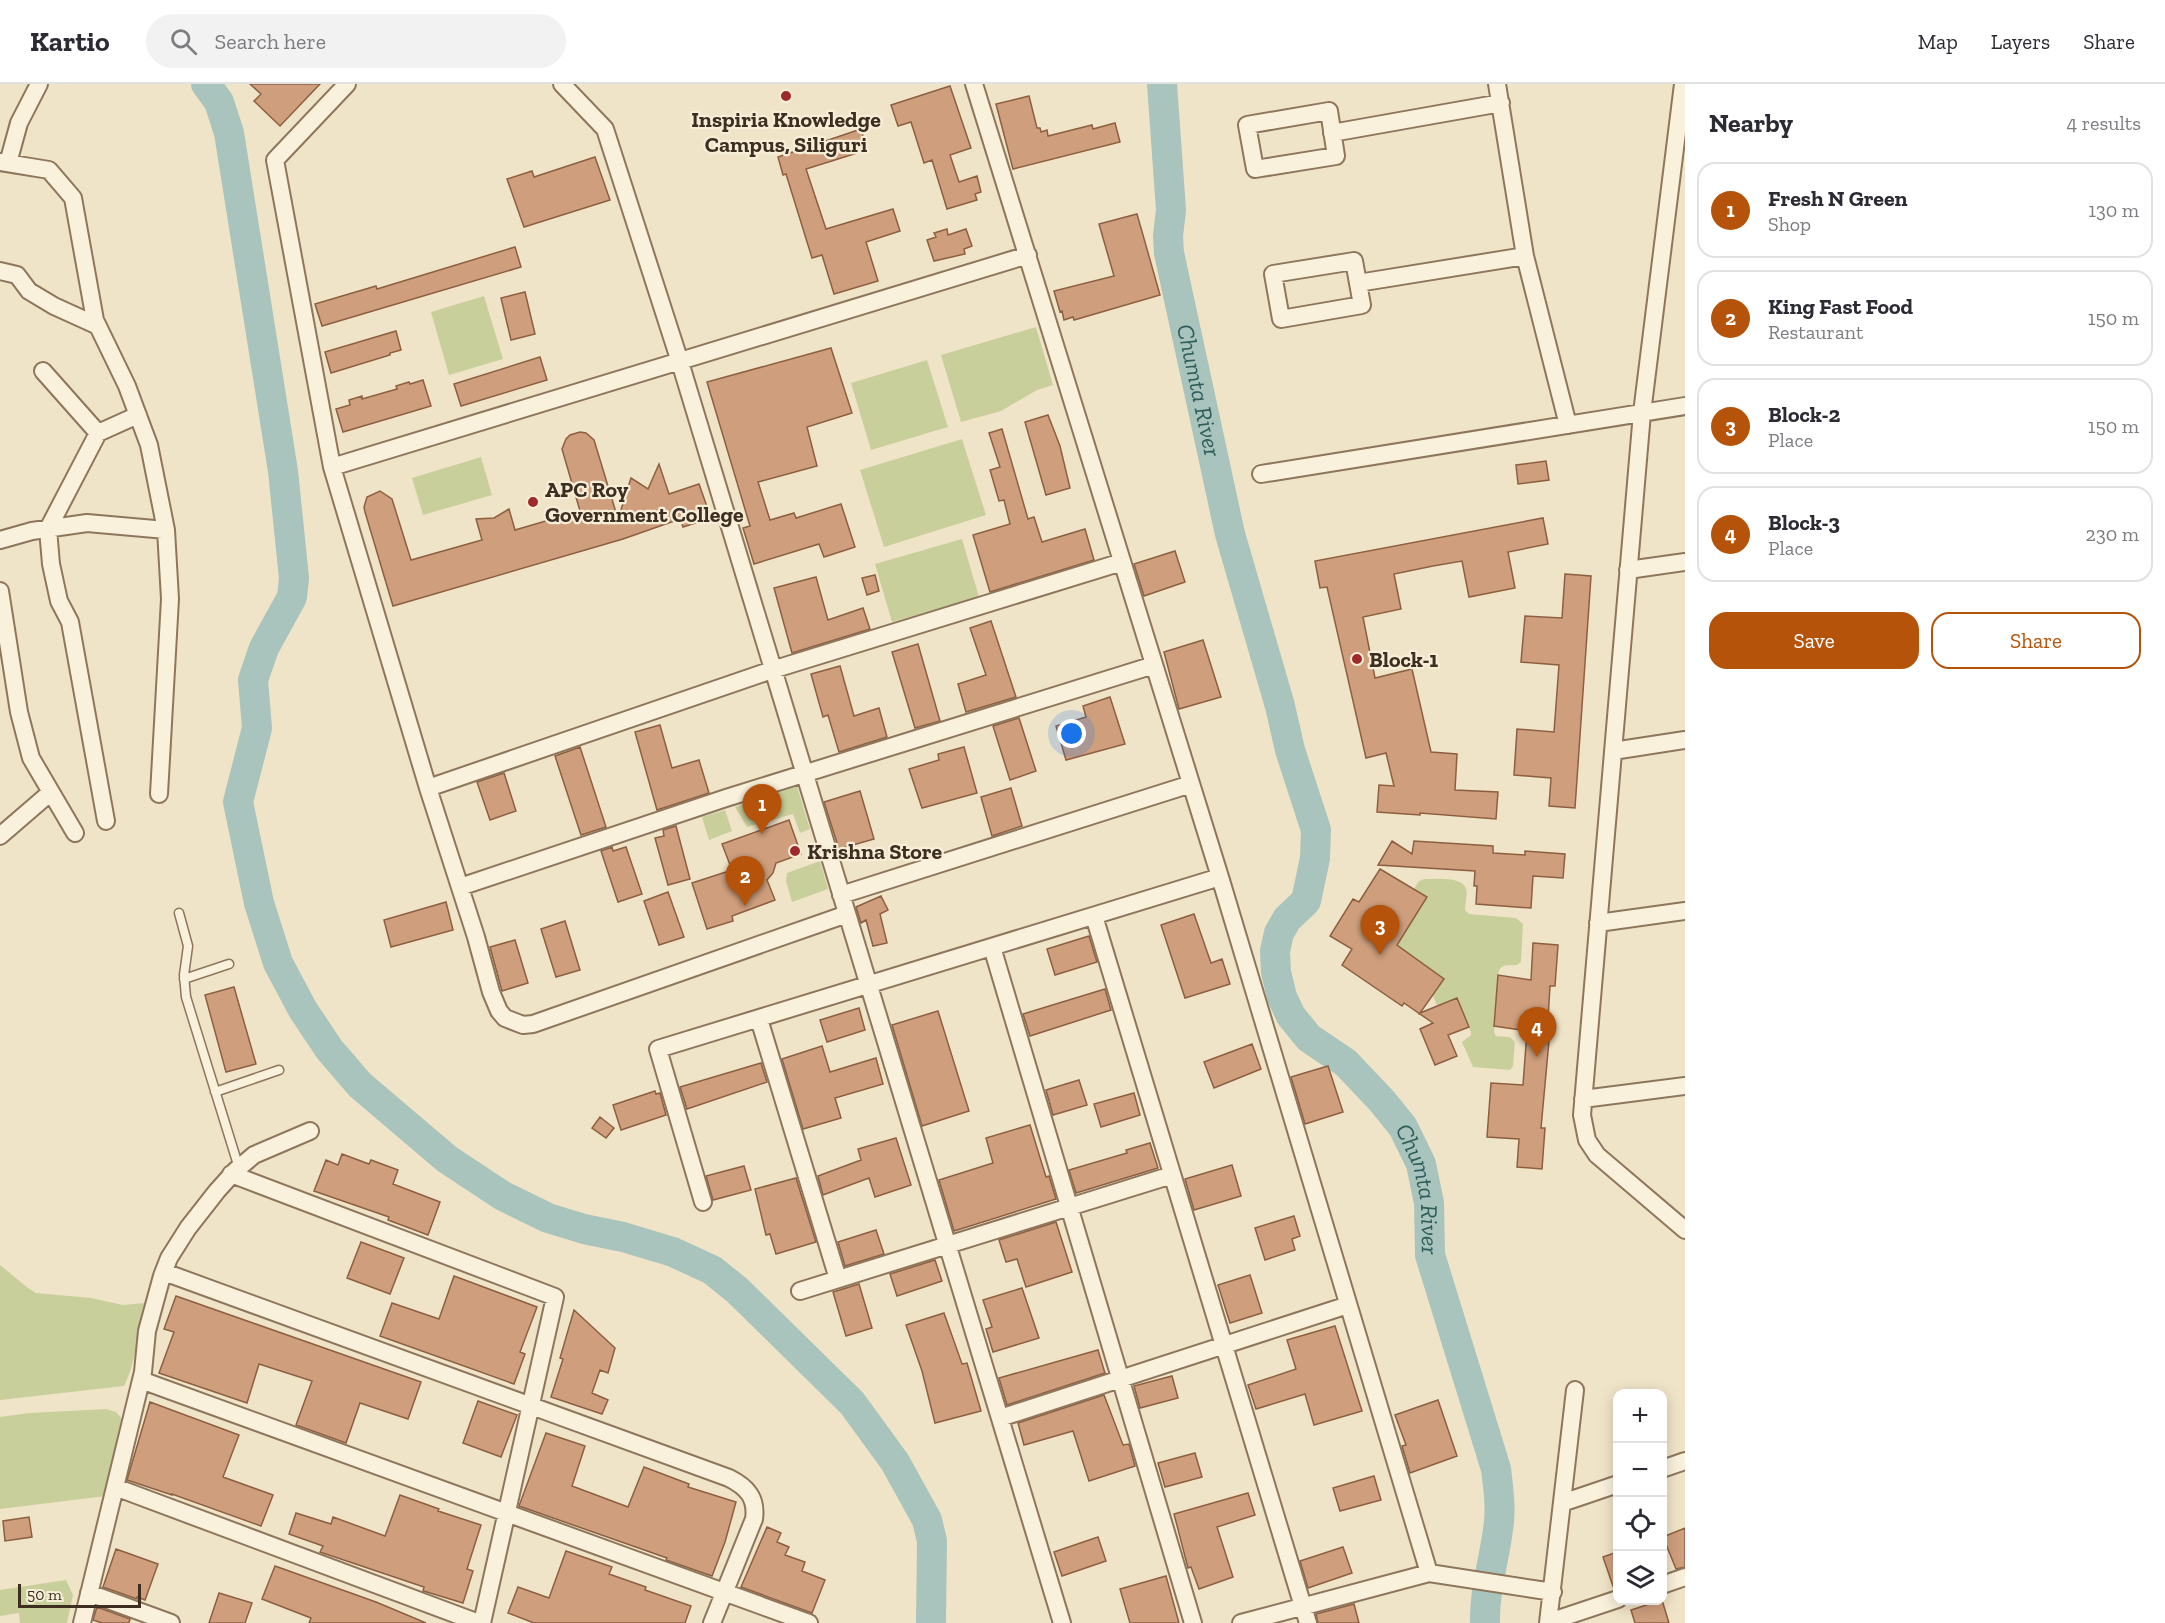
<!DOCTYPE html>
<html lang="en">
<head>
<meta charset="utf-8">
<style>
	:root { --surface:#fff; --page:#f2f2f3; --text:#2b2b33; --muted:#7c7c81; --line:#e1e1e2; --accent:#b45309 }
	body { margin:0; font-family:"Zilla Slab",serif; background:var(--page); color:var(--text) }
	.controls { position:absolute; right:18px; bottom:18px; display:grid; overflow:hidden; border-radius:12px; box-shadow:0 3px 15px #0003 }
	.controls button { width:54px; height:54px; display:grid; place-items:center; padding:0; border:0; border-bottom:2px solid var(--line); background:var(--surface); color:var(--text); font:30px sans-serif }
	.scale { position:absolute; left:18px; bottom:15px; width:123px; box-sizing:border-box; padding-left:6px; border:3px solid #3d2e20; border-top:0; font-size:16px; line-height:21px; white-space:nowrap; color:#3d2e20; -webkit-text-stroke:4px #f7eed8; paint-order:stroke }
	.you { position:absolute; left:1072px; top:650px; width:21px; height:21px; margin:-15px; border:4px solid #fff; border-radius:50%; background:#1a73e8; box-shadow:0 0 0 9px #1a73e833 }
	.badge { display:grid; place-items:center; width:39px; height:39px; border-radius:50%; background:var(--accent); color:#fff; font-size:20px; font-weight:700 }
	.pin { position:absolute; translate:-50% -50px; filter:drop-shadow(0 2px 3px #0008) }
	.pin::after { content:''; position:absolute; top:32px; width:21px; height:18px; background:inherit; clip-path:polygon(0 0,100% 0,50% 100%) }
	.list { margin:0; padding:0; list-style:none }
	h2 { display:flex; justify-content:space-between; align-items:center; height:78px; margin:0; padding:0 24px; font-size:26px }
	h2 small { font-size:20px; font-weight:400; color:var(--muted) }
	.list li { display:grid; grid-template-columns:39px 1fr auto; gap:18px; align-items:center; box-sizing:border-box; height:96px; margin:0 12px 12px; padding:0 12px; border:2px solid var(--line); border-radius:18px }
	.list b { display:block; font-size:22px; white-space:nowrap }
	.list p { margin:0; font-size:20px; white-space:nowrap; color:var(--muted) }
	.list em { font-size:20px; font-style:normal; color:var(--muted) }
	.actions { display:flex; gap:12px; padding:18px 24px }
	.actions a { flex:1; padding:14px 0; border:2px solid var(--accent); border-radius:18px; text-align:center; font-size:21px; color:var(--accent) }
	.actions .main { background:var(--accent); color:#fff }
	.icon { flex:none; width:33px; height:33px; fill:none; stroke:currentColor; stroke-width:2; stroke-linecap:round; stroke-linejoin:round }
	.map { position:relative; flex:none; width:1685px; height:1539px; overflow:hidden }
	header { display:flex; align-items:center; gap:36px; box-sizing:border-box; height:84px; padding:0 30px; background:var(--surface); border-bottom:2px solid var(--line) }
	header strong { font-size:28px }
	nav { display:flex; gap:33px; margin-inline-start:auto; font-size:21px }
	.search { width:420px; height:54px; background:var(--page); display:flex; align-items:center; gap:15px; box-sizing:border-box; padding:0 21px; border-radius:33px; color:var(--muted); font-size:22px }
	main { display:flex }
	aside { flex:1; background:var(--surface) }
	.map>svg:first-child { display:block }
	.green { fill:#c9cf9b }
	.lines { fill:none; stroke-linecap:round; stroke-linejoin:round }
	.river { stroke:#a9c4bc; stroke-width:30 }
	.building { fill:#cf9f7d; stroke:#8d5f41; stroke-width:1.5 }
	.service-casing { stroke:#8d765c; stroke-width:11 }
	.minor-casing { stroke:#8d765c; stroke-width:20 }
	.service { stroke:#faf1dc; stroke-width:8 }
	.minor { stroke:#faf1dc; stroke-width:16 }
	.poi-dot { fill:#9e2a2b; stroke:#f7eed8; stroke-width:2 }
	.labels { text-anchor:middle; stroke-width:4.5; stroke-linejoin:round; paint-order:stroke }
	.poi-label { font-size:22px; font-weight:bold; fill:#3d2e20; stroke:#f7eed8; text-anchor:start }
	.water-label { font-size:24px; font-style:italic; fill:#2f5d5a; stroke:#f7eed8 }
</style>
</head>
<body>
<header>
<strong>Kartio</strong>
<div class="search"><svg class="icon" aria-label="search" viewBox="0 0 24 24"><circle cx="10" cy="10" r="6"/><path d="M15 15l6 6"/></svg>Search here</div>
<nav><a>Map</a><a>Layers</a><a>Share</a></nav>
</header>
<main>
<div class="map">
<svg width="1685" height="1539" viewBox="0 0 1685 1539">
	<rect width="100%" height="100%" fill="#f0e4c8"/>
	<path class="green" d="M484,212L503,275L449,291L431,228Z
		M1036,243L1053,301L1037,306L1001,327L961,338L941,271Z
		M927,276L948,343L871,366L851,299Z
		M962,355L986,431L884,463L860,386Z
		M481,373L492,411L423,431L412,394Z
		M962,455L979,513L892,538L875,480Z
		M797,702L810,745L800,749L793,730L747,743L735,723Z
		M725,726L732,747L709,756L702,733Z
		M820,777L828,805L792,818L786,797L787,789Z
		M1424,795C1434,795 1463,792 1466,805C1468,811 1465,819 1465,826L1469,830L1516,834L1523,840L1521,878L1517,881C1507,882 1500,879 1498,891L1494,948L1496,952L1510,953L1515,958L1513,982L1510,986L1473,983L1462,958L1471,951V948L1457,915L1437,922L1433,912L1444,895L1397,861L1427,813L1414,805L1419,797Z
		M0,1181L28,1204L36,1209L91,1214L123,1221L144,1219C137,1247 137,1277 124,1302L0,1316Z
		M106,1325L116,1328L123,1336L106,1412L0,1425V1333L29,1329Z
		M66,1496L73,1511L67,1539H20L19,1529L0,1532V1506Z"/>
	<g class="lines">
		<g class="river">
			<path d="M206,0L219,18L229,49L283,387L294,494L292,513L264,564L253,596L257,644L238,718L259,819L278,879L303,926L329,965L360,1001L447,1075L503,1112L548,1134L584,1145L623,1153L673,1168L712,1186L737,1206L852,1319L895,1378L927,1436L932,1457L931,1539"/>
			<path id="s1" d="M1162,0L1171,126L1168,152L1169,169L1230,450L1280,622L1290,666L1316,746L1315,774L1306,817L1287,835L1279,849L1275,867L1276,888L1282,913L1291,932L1309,954L1346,979L1382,1017L1403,1043L1421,1080L1429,1119L1430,1171L1496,1385C1498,1402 1501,1419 1499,1437C1496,1471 1484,1504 1485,1539"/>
		</g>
	</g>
	<path class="building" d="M250,0H320L280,42L254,17L261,10Z
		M950,2L971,64L950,71L959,98L977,92L981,108L975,110L977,116L947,125L932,76L924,79L911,38L898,42L891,21Z
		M1029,12L1037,44H1040L1041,48L1047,46L1048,52L1092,41L1093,45L1115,39L1120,58L1013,85L996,20Z
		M861,45L867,66L806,85L826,145L893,125L900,147L866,158L878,197L834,210L822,171L812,174L786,90L783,91L778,73Z
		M595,73L610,116L524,143L507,95L532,87L534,93Z
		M1137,130L1160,211L1074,236L1073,233L1064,236L1062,227L1060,228L1054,207L1114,192L1099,140Z
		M947,145L948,151L966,145L972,162L964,165L965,170L934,177L927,156L936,153L934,149Z
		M515,163L521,183L322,242L315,220L376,202L377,205Z
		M525,208L535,250L511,256L501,214Z
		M396,247L401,266L390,269V271L331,289L325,268Z
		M831,264L852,329L807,343L817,382L758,398L770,436L794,429L796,434L841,420L855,463L824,473L819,460L754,480L743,444L750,442L707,298Z
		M540,273L547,296L461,322L454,300Z
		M423,296L431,322L343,348L336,325L350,321L349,316L362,312V315L397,305L396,302L409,298L410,300Z
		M1048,331L1060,362L1070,404L1046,411L1025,338Z
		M1002,345L1028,435L1034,433L1042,458L1085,445L1094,476L990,508L973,451L1010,440L1004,416L999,417L990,386L1000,383L989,349Z
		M580,348L586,349L594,356L618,435L631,394L648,405L659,380L669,410L699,400L711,434L683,443L680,435L623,455L393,522L365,428L364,423L367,413L380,407L392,415L411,476L482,456L476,435L494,434L509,425L515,446L580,427L562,365L566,355L570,351Z
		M1546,377L1549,396L1518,400L1516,381Z
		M1543,434L1548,460L1508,468L1515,504L1469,513L1462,477L1433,482L1394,490L1401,525L1363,533L1375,594L1412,585L1431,668L1457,670L1455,706L1498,708L1496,735L1420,729V731L1377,728L1379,701L1394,702L1386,669L1366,674L1327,503L1320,504L1315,477Z
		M1175,467L1185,498L1144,512L1134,480Z
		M1565,490L1591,492L1575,724L1549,722L1551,694L1514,691L1517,645L1554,648L1559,581L1521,578L1525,532L1562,534Z
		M875,491L879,507L867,511L862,494Z
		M816,493L828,536L863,524L870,545L792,569L774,504Z
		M991,537L1016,613L966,628L958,600L986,591L970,544Z
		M1203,556L1221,613L1179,625L1164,568Z
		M918,560L940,637L915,644L892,568Z
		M840,582L854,632L879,624L887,653L839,668L828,631L823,633L811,590Z
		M1110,613L1125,660L1066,676L1056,642L1086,633L1083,622Z
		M1019,634L1036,687L1010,696L993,642Z
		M660,641L672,684L699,676L709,709L657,726L635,648Z
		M580,663L606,743L581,751L555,672Z
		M964,663L977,709L922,724L909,685L939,676L938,670Z
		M504,689L516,727L490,736L477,698Z
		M1011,704L1022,742L992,752L981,713Z
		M860,707L874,755L839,765L824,718Z
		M789,736L801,770L776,779L773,789L767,796L775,816L732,832L733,837L707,845L692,799L732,786L722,760Z
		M676,742L690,795L668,801L655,754L664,752L663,746Z
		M1392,757L1412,770L1414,757L1493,762V769L1525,771V767L1565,770L1563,794L1533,792L1531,824L1476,820L1477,802H1474L1475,787L1378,781Z
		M612,763L613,767L626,763L642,810L618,818L601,767Z
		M1380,785L1427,813L1397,861L1444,895L1420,929L1457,914L1469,943L1448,951L1457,972L1435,981L1420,945L1433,939L1404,919L1402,922L1342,881L1352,865L1330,852L1353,815L1359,818Z
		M668,808L684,853L659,861L644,817Z
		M881,812L888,826L880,830L887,859L873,862L866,836L861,839L856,823Z
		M446,818L453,846L391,863L384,836Z
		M1194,830L1211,879L1222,875L1230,900L1185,914L1161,841Z
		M565,837L580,886L556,893L541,845Z
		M1089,852L1097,878L1055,891L1047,865Z
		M515,856L528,899L502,907L490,863Z
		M1533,859L1558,861L1555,902H1550L1548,935H1551L1541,1044H1545L1542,1085L1517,1083L1519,1055L1487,1053L1491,999L1523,1001L1527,947L1494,942L1498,891L1531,896Z
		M234,903L256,980L226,988L205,911Z
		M1105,905L1111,926L1030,952L1023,930Z
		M859,924L865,946L827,958L820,936Z
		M938,927L969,1027L922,1042L892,941Z
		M1252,960L1261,985L1214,1004L1204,978Z
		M822,962L830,988L876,974L883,1000L835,1014L841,1034L803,1045L782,975Z
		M761,979L767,998L687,1025L680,1003Z
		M1328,982L1343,1028L1305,1040L1291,993Z
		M1079,996L1087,1021L1053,1031L1046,1006Z
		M655,1007L656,1010L660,1009L666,1031L621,1046L613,1021Z
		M1134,1009L1140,1031L1101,1043L1094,1020Z
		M600,1033L614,1044L606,1054L592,1044Z
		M1030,1041L1046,1093L1049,1092L1056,1115L954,1147L939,1096L993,1079L986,1054Z
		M896,1054L911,1101L875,1113L869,1094L823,1111L818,1092L861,1076L858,1065Z
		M1150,1059L1158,1084L1076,1109L1069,1086L1127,1069L1126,1066Z
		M342,1070L369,1080L371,1076L398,1086L393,1100L440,1118L428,1151L388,1136L389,1133L314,1107L326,1076L338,1081Z
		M1232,1081L1241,1112L1194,1126L1185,1095Z
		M744,1082L751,1106L713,1116L706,1092Z
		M796,1094L816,1158L776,1170L770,1150L766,1151L755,1105Z
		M1294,1132L1300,1152L1292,1155L1295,1166L1265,1176L1255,1144Z
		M1056,1138L1072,1188L1026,1203L1017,1175L1006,1178L999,1156Z
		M876,1146L884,1170L845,1182L838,1158Z
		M361,1158L404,1174L390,1210L347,1194Z
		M935,1176L942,1197L897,1212L890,1190Z
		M1250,1191L1262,1229L1230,1239L1218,1201Z
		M454,1192L537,1223L520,1268L525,1270L514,1300L380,1252L392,1219L439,1235Z
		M859,1200L872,1244L846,1252L833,1208Z
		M1022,1204L1039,1254L993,1268L986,1245L992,1243L983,1216Z
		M176,1212L421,1298L408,1335L360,1319L346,1359L296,1341L312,1297L259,1280L247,1319L159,1289L174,1248L164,1245Z
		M574,1226L615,1264L608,1289L600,1286L592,1309L608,1316L602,1330L551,1313L563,1275L560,1274Z
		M944,1229L962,1280L967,1279L981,1327L935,1339L922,1287L906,1241Z
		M1335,1242L1362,1327L1314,1341L1305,1310L1256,1325L1248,1301L1296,1285L1287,1256Z
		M1098,1266L1105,1289L1007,1321L999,1294Z
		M1172,1292L1178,1314L1140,1324L1134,1302Z
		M1104,1311L1123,1361L1129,1360L1135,1382L1089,1397L1073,1347L1024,1361L1018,1339Z
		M1438,1316L1457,1372L1410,1389L1402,1362L1406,1361L1395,1331Z
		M478,1317L517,1331L501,1373L463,1359Z
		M150,1318L239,1351L223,1393L273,1411L261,1442L172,1410V1411L127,1396Z
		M546,1349L585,1362L572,1402L628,1423L644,1383L689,1400L688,1403L736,1418L725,1458L712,1492L666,1476L667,1474L519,1422Z
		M1195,1369L1202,1393L1165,1403L1158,1379Z
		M1374,1392L1381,1416L1340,1427L1333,1404Z
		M1248,1409L1255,1431L1217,1443L1233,1493L1199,1505L1191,1483L1188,1484L1174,1430Z
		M400,1411L439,1425L438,1427L481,1441L467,1485L473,1487L463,1519L427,1508L423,1507L424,1503L320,1468L323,1462L289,1450L296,1429L331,1440L333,1433L385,1452Z
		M29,1433L32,1453L5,1457L3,1437Z
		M767,1443L781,1449L777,1458L789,1463L785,1471L805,1478L802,1487L825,1496L812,1529L741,1503Z
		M1685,1444V1483L1676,1485L1663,1453Z
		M1098,1453L1106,1477L1062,1492L1054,1468Z
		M1343,1463L1352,1489L1308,1504L1300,1477Z
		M116,1465L158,1480L145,1516L137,1513V1515L103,1503Z
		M566,1467L612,1483L609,1490L646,1503L645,1506L691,1522L685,1539H534L508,1529L518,1503L549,1514Z
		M1617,1468V1505H1614L1603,1473Z
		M275,1482L376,1518L426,1539H309L311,1534L262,1515Z
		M1166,1492L1179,1539H1130L1120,1505Z
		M219,1509L252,1519L245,1539H209Z
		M1662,1516L1669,1539H1635L1631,1526Z
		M1354,1520L1359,1539H1318L1316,1530Z
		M97,1523L130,1535L129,1539H102L93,1536Z"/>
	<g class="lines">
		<defs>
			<path id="service" d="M179,829L188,862L184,891L186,913L239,1084
				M184,895L229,880
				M215,1008L279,986"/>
			<path id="minor" d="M347,0L275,76L332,383L428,704L476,853L491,908L499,927L505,934L523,941L533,940L847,830
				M562,0L605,45L680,278L1062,1539
				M974,0L1220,793L1429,1489
				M1497,0L1525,172L1568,341
				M1683,0L1642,329L1582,1031L1587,1056L1597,1071L1685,1146
				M1329,27L1336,72L1255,85L1247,41Z
				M1332,49L1501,19
				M0,78L49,86L73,114L95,236L127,302L149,361L166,446L170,515L159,710
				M8,79L19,39L39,0
				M1354,177L1362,221L1281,235L1273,190Z
				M0,187L17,191L29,207L54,222L98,242
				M1358,199L1525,172
				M43,287L98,349
				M332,383L1028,171
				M1261,390L1685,322
				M0,456L32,447L87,439L166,446
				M1628,486L1685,478
				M0,507L19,628L31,674L75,749
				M1613,667L1685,656
				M428,704L772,586L1122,478
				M106,737L70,538L59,517L51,480L48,445L98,349L138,331
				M0,752L51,708
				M460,803L726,714L1154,581
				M841,811L1191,700
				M1094,832L1308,1539
				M1598,839L1685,827
				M992,863L1193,1539
				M759,935L838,1195
				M1583,1015L1685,1002
				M231,1090L555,1213L482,1539
				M703,1118L658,965L1220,793
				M164,1188L729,1394C747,1403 757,1414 754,1435L712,1539
				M800,1207L1172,1091
				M141,1296L809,1539
				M1000,1334L1348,1221
				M1662,1385L1685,1377
				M115,1403L479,1539
				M1562,1419L1618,1400
				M1662,1501L1685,1493
				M89,1509L171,1539
				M1549,1538L1618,1515
				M82,1539L143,1288L147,1247L162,1192L169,1174L188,1144L217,1107L235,1087L254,1071L310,1047
				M1241,1539L1429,1489L1553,1508
				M1548,1539L1575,1306"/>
		</defs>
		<use href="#service" class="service-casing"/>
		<use href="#minor" class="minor-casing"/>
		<use href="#service" class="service"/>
		<use href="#minor" class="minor"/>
	</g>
	<g class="poi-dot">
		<circle cx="786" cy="12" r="6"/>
		<circle cx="533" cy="418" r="6"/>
		<circle cx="1357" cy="575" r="6"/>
		<circle cx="795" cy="767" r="6"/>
	</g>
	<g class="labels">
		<g class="poi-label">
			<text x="786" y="43" text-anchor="middle">Inspiria Knowledge<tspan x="786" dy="25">Campus, Siliguri</tspan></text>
			<text x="545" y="413">APC Roy<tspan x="545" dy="25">Government College</tspan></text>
			<text x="1369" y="583">Block-1</text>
			<text x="807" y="775">Krishna Store</text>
		</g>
		<g class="water-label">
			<text dy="8" stroke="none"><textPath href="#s1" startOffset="310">Chumta River</textPath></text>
			<text dy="8" stroke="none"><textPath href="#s1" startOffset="1190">Chumta River</textPath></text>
		</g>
	</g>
</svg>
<div class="controls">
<button>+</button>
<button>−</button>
<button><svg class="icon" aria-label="locate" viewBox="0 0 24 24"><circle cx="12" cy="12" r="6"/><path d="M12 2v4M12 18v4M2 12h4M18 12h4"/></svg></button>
<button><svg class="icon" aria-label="layers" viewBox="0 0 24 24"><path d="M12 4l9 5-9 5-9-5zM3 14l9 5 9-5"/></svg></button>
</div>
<div class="scale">50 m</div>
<div class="you"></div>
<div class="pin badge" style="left:762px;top:750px">1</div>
<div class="pin badge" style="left:745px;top:822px">2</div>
<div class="pin badge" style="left:1380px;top:871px">3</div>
<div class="pin badge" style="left:1537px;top:973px">4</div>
</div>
<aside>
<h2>Nearby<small>4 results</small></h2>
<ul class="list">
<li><span class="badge">1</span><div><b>Fresh N Green</b><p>Shop</p></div><em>130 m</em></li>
<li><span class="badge">2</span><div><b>King Fast Food</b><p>Restaurant</p></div><em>150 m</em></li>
<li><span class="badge">3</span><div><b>Block-2</b><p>Place</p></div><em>150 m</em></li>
<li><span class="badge">4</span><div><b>Block-3</b><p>Place</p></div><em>230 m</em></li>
</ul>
<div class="actions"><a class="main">Save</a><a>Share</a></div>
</aside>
</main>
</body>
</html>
